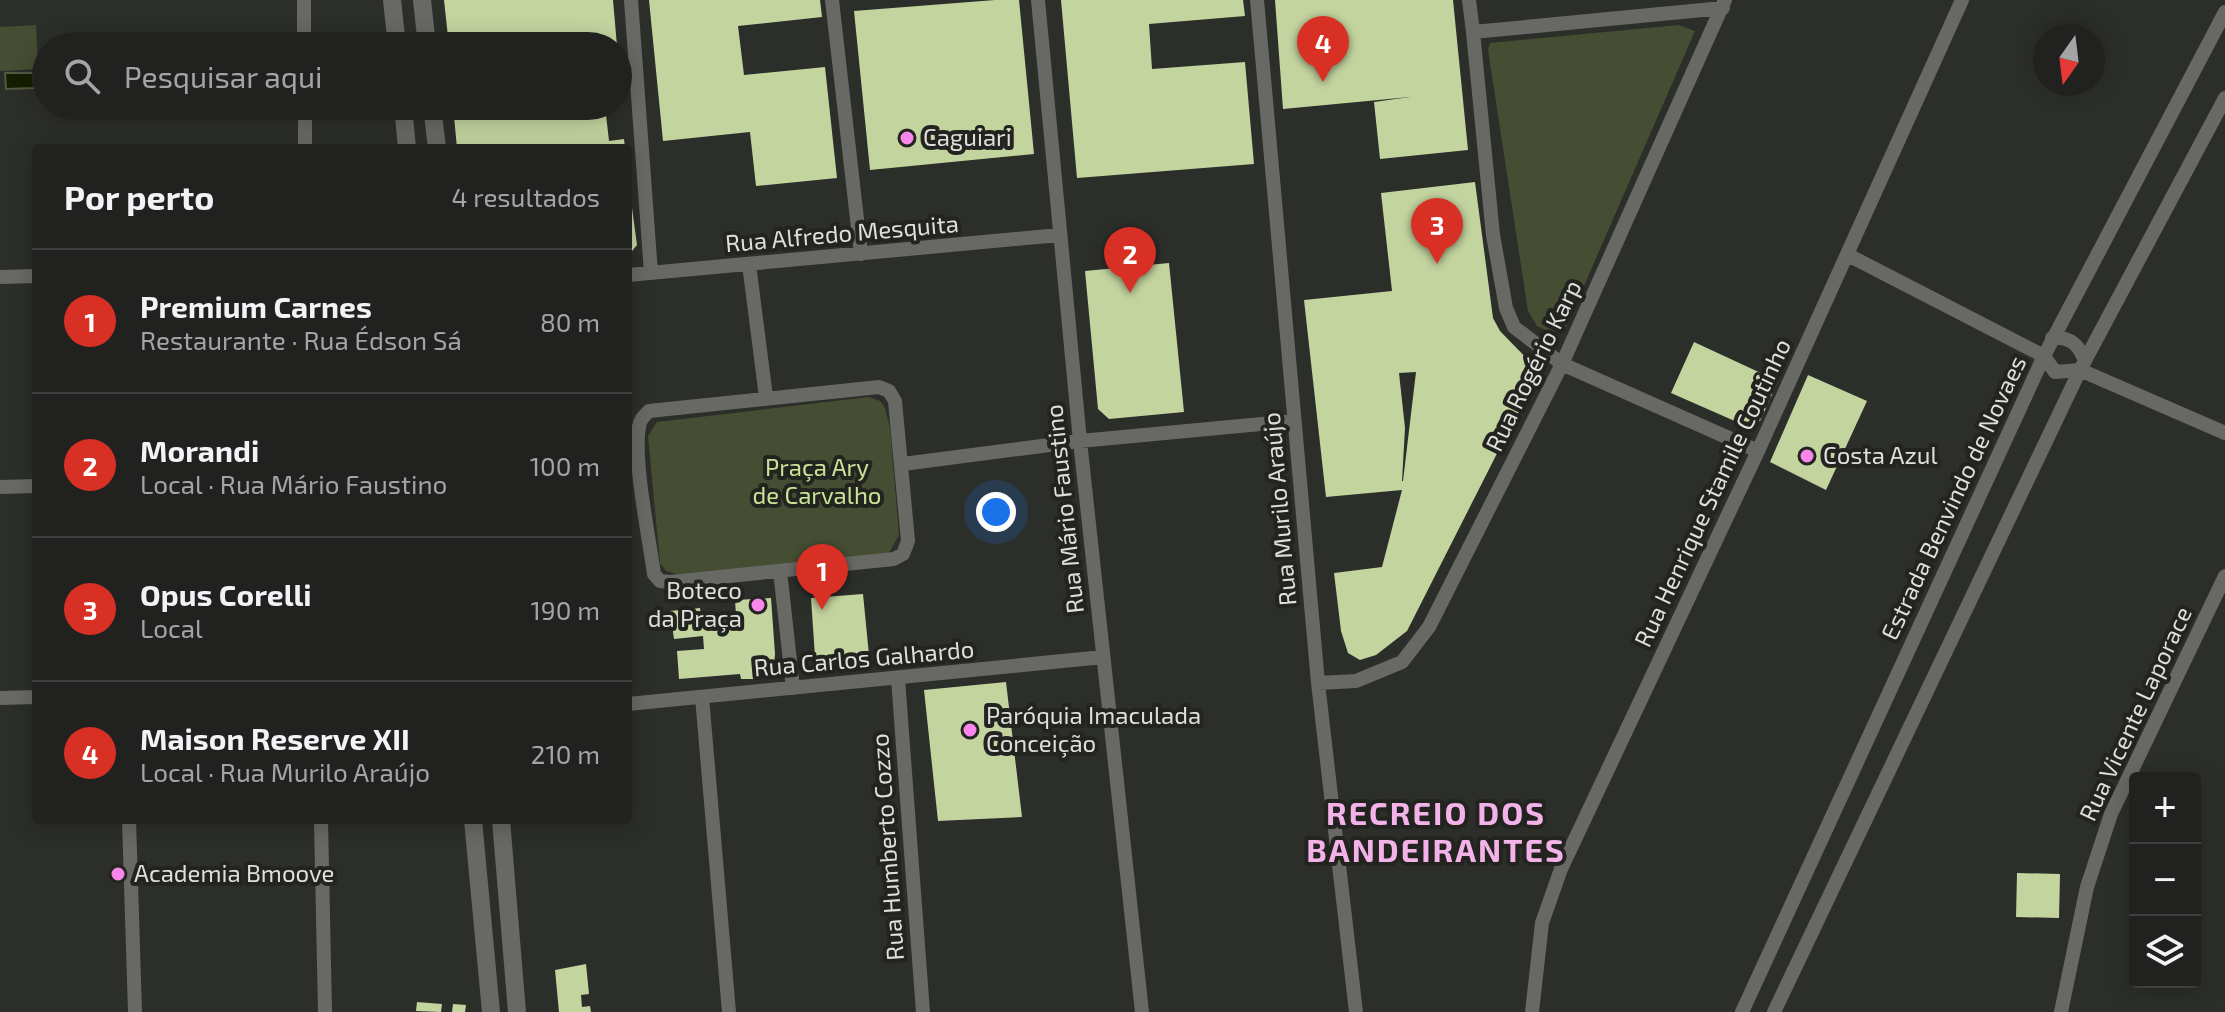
<!DOCTYPE html>
<html lang="pt">
<head>
<meta charset="utf-8">
<style>
	:root { --surface:#212220; --page:#292a29; --text:#f1f3f6; --muted:#a2a4a5; --line:#3e3f3e; --accent:#d93025 }
	body { margin:0; font-family:"Exo 2",sans-serif; background:var(--page); color:var(--text) }
	.controls { position:absolute; right:24px; bottom:24px; display:grid; overflow:hidden; border-radius:8px; box-shadow:0 4px 20px #0003 }
	.controls button { width:72px; height:72px; display:grid; place-items:center; padding:0; border:0; border-bottom:2px solid var(--line); background:var(--surface); color:var(--text); font:40px sans-serif }
	.compass { position:absolute; left:2033px; top:24px; width:72px; height:72px; border-radius:50%; background:var(--surface); box-shadow:0 4px 20px #0003; rotate:194deg }
	.you { position:absolute; left:996px; top:512px; width:28px; height:28px; margin:-20px; border:6px solid #fff; border-radius:50%; background:#1a73e8; box-shadow:0 0 0 12px #1a73e833 }
	.badge { display:grid; place-items:center; width:52px; height:52px; border-radius:50%; background:var(--accent); color:#fff; font-size:26px; font-weight:700 }
	.pin { position:absolute; translate:-50% -66px; filter:drop-shadow(0 2px 4px #0008) }
	.pin::after { content:''; position:absolute; top:42px; width:28px; height:24px; background:inherit; clip-path:polygon(0 0,100% 0,50% 100%) }
	.list { margin:0; padding:0; list-style:none }
	h2 { display:flex; justify-content:space-between; align-items:center; height:104px; margin:0; padding:0 32px; font-size:34px }
	h2 small { font-size:26px; font-weight:400; color:var(--muted) }
	.list li { display:grid; grid-template-columns:52px 1fr auto; gap:24px; align-items:center; box-sizing:border-box; height:144px; padding:0 32px; border-top:2px solid var(--line) }
	.list b { display:block; font-size:30px; white-space:nowrap }
	.list p { margin:0; font-size:26px; white-space:nowrap; color:var(--muted) }
	.list em { font-size:26px; font-style:normal; color:var(--muted) }
	.icon { flex:none; width:44px; height:44px; fill:none; stroke:currentColor; stroke-width:2; stroke-linecap:round; stroke-linejoin:round }
	.map { position:relative; flex:none; width:2225px; height:1012px; overflow:hidden }
	.search { position:absolute; background:var(--surface); box-shadow:0 4px 20px #0003; left:32px; top:32px; width:600px; height:88px; display:flex; align-items:center; gap:20px; box-sizing:border-box; padding:0 28px; border-radius:44px; color:var(--muted); font-size:30px }
	.panel { position:absolute; background:var(--surface); box-shadow:0 4px 20px #0003; left:32px; top:144px; width:600px; height:680px; border-radius:8px }
	.map>svg:first-child { display:block }
	.green { fill:#454e32 }
	.water { fill:#161e00; stroke:#525842; stroke-width:2 }
	.building { fill:#c3d49f; fill-rule:evenodd }
	.lines { fill:none; stroke-linecap:round; stroke-linejoin:round }
	.minor { stroke:#686965; stroke-width:14 }
	.tertiary { stroke:#686965; stroke-width:18 }
	.poi-dot { fill:#f987e9; stroke:#232420; stroke-width:3 }
	.labels { text-anchor:middle; stroke-width:8; stroke-linejoin:round; paint-order:stroke }
	.poi-label { font-size:24px; fill:#dedfdc; stroke:#232420; text-anchor:start }
	.street-label { font-size:24px; fill:#dedfdc; stroke:#232420 }
	.park-label { font-size:24px; fill:#cae295; stroke:#232420 }
	.district-label { font-size:32px; font-weight:bold; letter-spacing:2px; fill:#f3b3e8; stroke:#232420 }
</style>
</head>
<body>
<div class="map">
<svg width="2225" height="1012" viewBox="0 0 2225 1012">
	<rect width="100%" height="100%" fill="#2c2e2a"/>
	<path class="green" d="M36,25L38,69L0,71V27Z
		M1679,25L1695,31L1566,327L1552,333L1537,326L1528,311L1488,50L1490,43Z
		M869,397L880,401L885,408L890,428L899,535L889,553L677,574L666,571L660,563L648,436L657,422Z"/>
	<path class="water" d="M5,73H33L34,88L6,89Z"/>
	<path class="building" d="M444,0H613L617,46H449Z
		M649,0H820L822,17L738,26L744,75L825,67L837,178L756,186L750,132L663,141Z
		M995,0H1019L1034,154L870,170L854,11Z
		M1061,0H1243L1245,16L1149,24L1152,69L1245,62L1254,164L1077,178Z
		M1275,0H1453L1468,150L1380,159L1374,102L1410,97L1283,109Z
		M453,106H605L609,141L624,139L625,148H457Z
		M1475,182L1493,318L1500,331L1535,367V389L1516,416L1407,631L1376,655L1360,660L1348,653L1341,631L1334,573L1382,567L1402,490L1326,497L1304,300L1392,291L1381,193ZM1416,372L1403,481H1402L1405,428L1399,373Z
		M630,193L637,245L628,256V194Z
		M1169,263L1184,412L1109,419L1098,409L1085,271Z
		M1694,342L1778,381L1760,421L1737,422L1671,393Z
		M1808,375L1867,401L1826,490L1770,462Z
		M863,594L870,665L820,666L815,657L811,598Z
		M771,598L775,654L774,665L769,671L753,679H741L740,674L679,679L677,651L704,649L703,636L674,639L670,611L700,608L701,617L736,615L735,600Z
		M1006,682L1022,817L938,821L924,690Z
		M2017,873L2060,874L2059,918L2016,917Z
		M586,964L589,994L581,995L582,1007L590,1006L591,1012H559L555,970Z
		M417,1002L442,1004L441,1012L416,1011Z
		M453,1004L466,1005L465,1012H452Z"/>
	<g class="lines">
		<path class="minor" d="M304,0V46
			M631,0L651,273
			M832,0L861,254
			M1038,0L1080,441L1142,1012
			M1257,0L1318,683L1356,1012
			M1469,0L1473,32
			M1723,8L1473,32L1493,235L1506,308L1514,327L1562,364L1758,451
			M305,106V148
			M1848,255L2044,356L2055,372L2080,370L2225,433
			M749,264L766,397
			M628,275L1059,235
			M0,277L36,276
			M2052,338C2070,336 2079,345 2085,361
			M879,387L889,391L895,401L908,541L903,554L894,559L670,582L660,581L654,574C649,537 633,461 639,427C640,419 644,416 649,411Z
			M903,464L1080,441L1294,421
			M0,487L36,486
			M780,571L793,688
			M898,679L923,1012
			M1318,683L1356,681L1402,662L1429,627L1562,364L1725,0
			M702,697L729,1012
			M0,698L36,697
			M628,704L1103,657
			M129,820L135,1012
			M321,820L325,1012
			M1532,1012L1542,923L1561,869L1758,451L1962,0
			M1742,1012L2044,356L2225,12
			M1774,1012L2080,370L2225,98
			M2061,1012L2087,887L2111,814L2225,576"/>
		<path class="tertiary" d="M392,0L397,46
			M422,0L427,46
			M403,106L407,148
			M432,106L437,148
			M473,820L491,1012
			M501,820L517,1012"/>
	</g>
	<g class="poi-dot">
		<circle cx="907" cy="138" r="8"/>
		<circle cx="1807" cy="456" r="8"/>
		<circle cx="758" cy="605" r="8"/>
		<circle cx="970" cy="730" r="8"/>
		<circle cx="118" cy="874" r="8"/>
	</g>
	<g class="labels">
		<g class="poi-label">
			<text x="923" y="146">Caguiari</text>
			<text x="1823" y="464">Costa Azul</text>
			<text x="742" y="599" text-anchor="end">Boteco<tspan x="742" dy="28">da Praça</tspan></text>
			<text x="986" y="724">Paróquia Imaculada<tspan x="986" dy="28">Conceição</tspan></text>
			<text x="134" y="882">Academia Bmoove</text>
		</g>
		<g class="street-label">
			<text transform="translate(842 234) rotate(-5)" y="8">Rua Alfredo Mesquita</text>
			<text transform="translate(1534 366) rotate(-64)" y="8">Rua Rogério Karp</text>
			<text transform="translate(1713 493) rotate(-65)" y="8">Rua Henrique Stamile Coutinho</text>
			<text transform="translate(1954 498) rotate(-65)" y="8">Estrada Benvindo de Novaes</text>
			<text transform="translate(1065 509) rotate(-96)" y="8">Rua Mário Faustino</text>
			<text transform="translate(1280 509) rotate(-95)" y="8">Rua Murilo Araújo</text>
			<text transform="translate(864 659) rotate(-5)" y="8">Rua Carlos Galhardo</text>
			<text transform="translate(2136 714) rotate(-65)" y="8">Rua Vicente Laporace</text>
			<text transform="translate(888 847) rotate(-94)" y="8">Rua Humberto Cozzo</text>
		</g>
		<g class="park-label">
			<text x="817" y="476">Praça Ary<tspan x="817" dy="28">de Carvalho</tspan></text>
		</g>
		<g class="district-label">
			<text x="1436" y="825">RECREIO DOS<tspan x="1436" dy="37">BANDEIRANTES</tspan></text>
		</g>
	</g>
</svg>
<div class="controls">
<button>+</button>
<button>−</button>
<button><svg class="icon" aria-label="layers" viewBox="0 0 24 24"><path d="M12 4l9 5-9 5-9-5zM3 14l9 5 9-5"/></svg></button>
</div>
<svg class="compass" viewBox="-18 -18 36 36"><path d="M0-13l5 13h-10z" fill="#e53935"/><path d="M0 13l5-13h-10z" fill="#a2a4a5"/></svg>
<div class="you"></div>
<div class="pin badge" style="left:822px;top:610px">1</div>
<div class="pin badge" style="left:1130px;top:293px">2</div>
<div class="pin badge" style="left:1437px;top:264px">3</div>
<div class="pin badge" style="left:1323px;top:82px">4</div>
<div class="search"><svg class="icon" aria-label="search" viewBox="0 0 24 24"><circle cx="10" cy="10" r="6"/><path d="M15 15l6 6"/></svg>Pesquisar aqui</div>
<section class="panel">
<h2>Por perto<small>4 resultados</small></h2>
<ul class="list">
<li><span class="badge">1</span><div><b>Premium Carnes</b><p>Restaurante · Rua Édson Sá</p></div><em>80 m</em></li>
<li><span class="badge">2</span><div><b>Morandi</b><p>Local · Rua Mário Faustino</p></div><em>100 m</em></li>
<li><span class="badge">3</span><div><b>Opus Corelli</b><p>Local</p></div><em>190 m</em></li>
<li><span class="badge">4</span><div><b>Maison Reserve XII</b><p>Local · Rua Murilo Araújo</p></div><em>210 m</em></li>
</ul>
</section>
</div>
</body>
</html>
